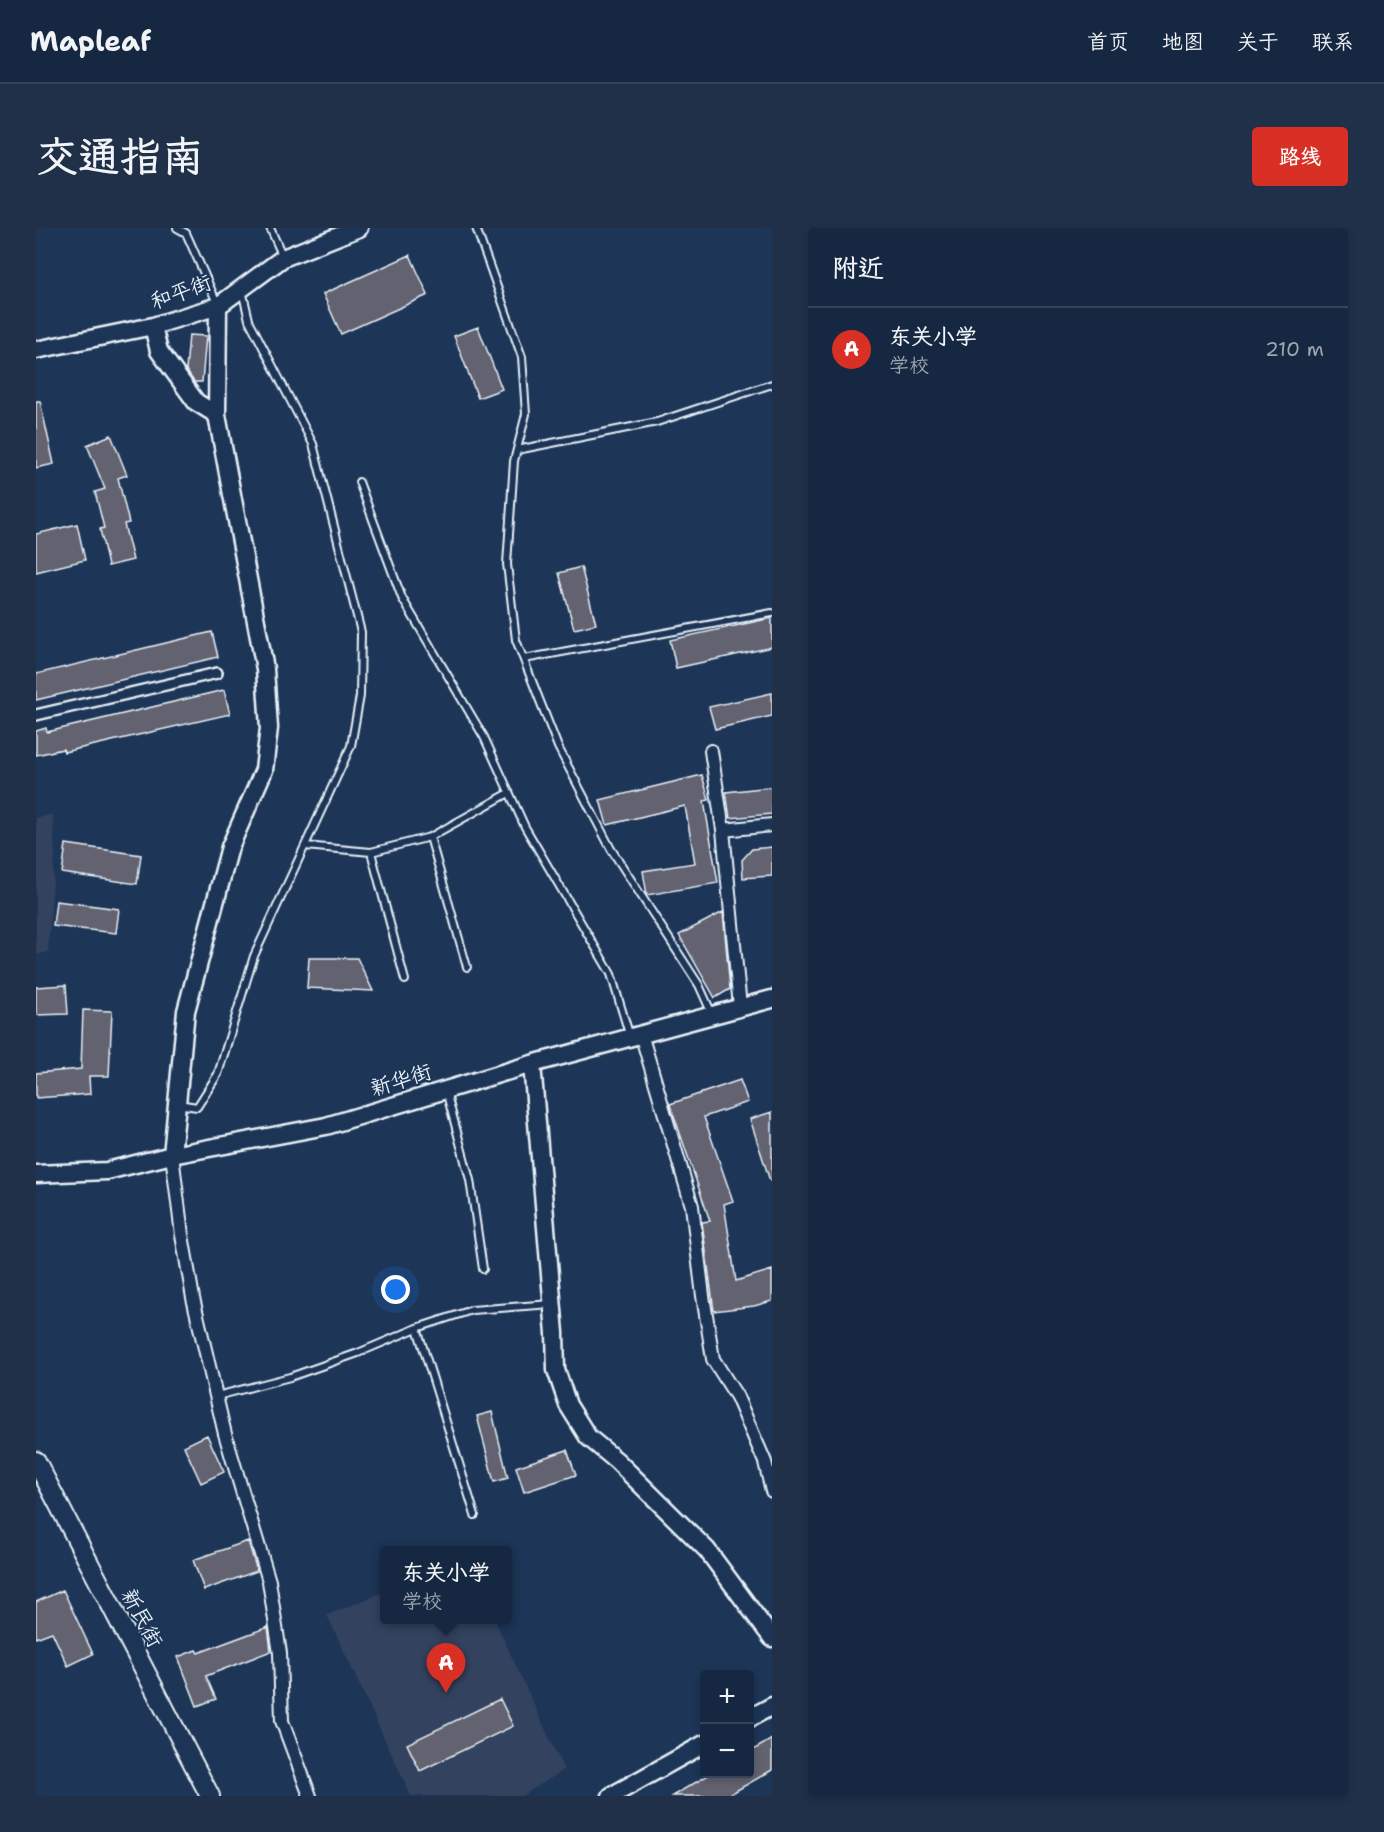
<!DOCTYPE html>
<html lang="zh">
<head>
<meta charset="utf-8">
<style>
	:root { --surface:#162841; --page:#1f3048; --text:#f1f3f6; --muted:#9ea6b1; --line:#35445a; --accent:#d93025 }
	body { margin:0; font-family:"Shantell Sans","LXGW WenKai TC",sans-serif; background:var(--page); color:var(--text) }
	.controls { position:absolute; right:18px; bottom:18px; display:grid; overflow:hidden; border-radius:6px; box-shadow:0 3px 9px #0003 }
	.controls button { width:54px; height:54px; display:grid; place-items:center; padding:0; border:0; border-bottom:2px solid var(--line); background:var(--surface); color:var(--text); font:30px sans-serif }
	.you { position:absolute; left:360px; top:1062px; width:21px; height:21px; margin:-15px; border:4px solid #fff; border-radius:50%; background:#1a73e8; box-shadow:0 0 0 9px #1a73e833 }
	.badge { display:grid; place-items:center; width:39px; height:39px; border-radius:50%; background:var(--accent); color:#fff; font-size:20px; font-weight:700 }
	.pin { position:absolute; translate:-50% -50px; filter:drop-shadow(0 2px 3px #0008) }
	.pin::after { content:''; position:absolute; top:32px; width:21px; height:18px; background:inherit; clip-path:polygon(0 0,100% 0,50% 100%) }
	.popup { position:absolute; left:344px; top:1318px; width:132px; height:78px; box-sizing:border-box; display:grid; place-content:center; border-radius:6px; background:var(--surface); filter:drop-shadow(0 2px 4px #0005); font-size:20px; white-space:nowrap; color:var(--muted) }
	.popup b { font-size:22px; color:var(--text) }
	.popup::after { content:''; position:absolute; left:50%; top:100%; margin-left:-12px; border:12px solid transparent; border-top-color:var(--surface) }
	.list { margin:0; padding:0; list-style:none }
	h2 { display:flex; justify-content:space-between; align-items:center; height:78px; margin:0; padding:0 24px; font-size:26px }
	h2 small { font-size:20px; font-weight:400; color:var(--muted) }
	.list li { display:grid; grid-template-columns:39px 1fr auto; gap:18px; align-items:center; box-sizing:border-box; height:84px; padding:0 24px; border-top:2px solid var(--line) }
	.list b { display:block; font-size:22px; white-space:nowrap }
	.list p { margin:0; font-size:20px; white-space:nowrap; color:var(--muted) }
	.list em { font-size:20px; font-style:normal; color:var(--muted) }
	.map { position:relative; flex:none; width:736px; height:1568px; overflow:hidden; border-radius:6px }
	header { display:flex; align-items:center; gap:36px; box-sizing:border-box; height:84px; padding:0 30px; background:var(--surface); border-bottom:2px solid var(--line) }
	header strong { font-size:28px }
	nav { display:flex; gap:33px; margin-inline-start:auto; font-size:21px }
	.intro { display:flex; align-items:center; justify-content:space-between; box-sizing:border-box; height:144px; padding:0 36px }
	h1 { margin:0; font-size:42px }
	.button { padding:15px 27px; border-radius:6px; background:var(--accent); color:#fff; font-size:21px; font-weight:700 }
	main { display:flex; gap:36px; padding:0 36px }
	aside { flex:1; background:var(--surface); border-radius:6px; box-shadow:0 3px 9px #0003 }
	.map>svg:first-child { display:block }
	.built { fill:#32425e }
	.building { fill:#64626f; stroke:#e8f1f8; stroke-width:1.5 }
	.lines { fill:none; stroke-linecap:round; stroke-linejoin:round }
	.service-casing { stroke:#e8f1f8; stroke-width:10 }
	.pedestrian-casing { stroke:#e8f1f8; stroke-width:14 }
	.minor-casing { stroke:#e8f1f8; stroke-width:16 }
	.tertiary-casing { stroke:#e8f1f8; stroke-width:21 }
	.secondary-casing { stroke:#e8f1f8; stroke-width:22 }
	.service { stroke:#1d3557; stroke-width:6 }
	.pedestrian { stroke:#1d3557; stroke-width:9 }
	.minor { stroke:#1d3557; stroke-width:12 }
	.tertiary { stroke:#1d3557; stroke-width:16 }
	.secondary { stroke:#1d3557; stroke-width:18 }
	.labels { text-anchor:middle; stroke-width:4.5; stroke-linejoin:round; paint-order:stroke }
	.street-label { font-size:21px; fill:#e8f1f8; stroke:#1d3557 }
</style>
</head>
<body>
<header>
<strong>Mapleaf</strong>
<nav><a>首页</a><a>地图</a><a>关于</a><a>联系</a></nav>
</header>
<div class="intro"><h1>交通指南</h1><a class="button">路线</a></div>
<main>
<div class="map">
<svg width="736" height="1568" viewBox="0 0 736 1568">
	<rect width="100%" height="100%" fill="#1d3557"/>
	<filter id="ink" filterUnits="userSpaceOnUse"><feTurbulence type="fractalNoise" baseFrequency=".0167" numOctaves="2"/><feDisplacementMap in="SourceGraphic" scale="12" xChannelSelector="R" yChannelSelector="G"/><feConvolveMatrix kernelMatrix="1 2 1 2 8 2 1 2 1" color-interpolation-filters="sRGB"/></filter>
	<g filter="url(#ink)">
		<path class="built" d="M17,586L19,625L12,724L0,727V590Z
			M348,1364V1392H459L528,1542L486,1568H375L291,1387Z"/>
		<path class="building" d="M374,27L392,67L305,106L287,66Z
			M442,99L466,161L442,170L418,108Z
			M153,107L170,108L166,154H158L150,142Z
			M0,173H4L18,236L0,240Z
			M75,207L91,247L82,250L93,295L88,296L97,332L72,338L64,301L68,300L59,264L69,261L51,217Z
			M41,296L49,332L0,344V306Z
			M545,339L560,396L538,401L523,345Z
			M736,390V419L640,440L634,412Z
			M176,404L182,429L0,472V446Z
			M188,462L194,486L28,524L27,521L0,527V503L10,500L11,504Z
			M736,465V488L679,501L673,479Z
			M666,547L673,572L668,573L682,655L611,667L607,643L659,635L649,578L571,597L564,572Z
			M736,559V586L694,590L690,564Z
			M30,616L105,627L101,656L26,645Z
			M736,619V648L707,650L706,632L716,621Z
			M20,673L83,681L80,705L17,698Z
			M687,684L694,761L679,770L643,707Z
			M273,730H321L337,763L271,760Z
			M30,757L32,786L0,787V759Z
			M47,782L76,783L73,848H53L54,866L0,870V845L45,841Z
			M704,852L712,874L668,889L697,973L688,976L700,1053L736,1042V1073L718,1078L678,1083L666,994L674,993L634,876Z
			M736,884V953H734L714,891Z
			M456,1184L472,1250L458,1254L441,1188Z
			M171,1207L188,1244L165,1255L148,1218Z
			M531,1222L540,1247L488,1264L480,1239Z
			M212,1313L221,1343L168,1362L157,1332Z
			M27,1362L57,1426L32,1438L16,1404L0,1410V1374Z
			M232,1399L235,1423L170,1448L180,1471L161,1478L142,1429L160,1422L162,1425Z
			M464,1471L477,1498L384,1543L371,1516Z
			M736,1511V1542L691,1568H636L676,1545H714V1524Z"/>
		<g class="lines">
			<defs>
				<path id="service" d="M141,0L150,5L182,77
					M234,0L247,29
					M440,0L486,129L490,186L478,233L471,336L480,412L522,519L575,621L663,757L676,786
					M481,222L621,194L736,156
					M323,254L366,370L448,509L489,599L575,746L594,809
					M488,431L736,385
					M394,609L473,565
					M269,618L335,624L369,752
					M335,624L394,609L431,739
					M410,863L434,952L447,1041
					M142,876L161,879L182,846L218,728L315,518L324,468L325,404L277,216L213,92L206,62
					M381,1100L439,1287
					M181,1168L254,1149L322,1125L381,1100L436,1082L516,1076"/>
				<path id="pedestrian" d="M0,487L181,445"/>
				<path id="minor" d="M675,523L687,602L704,779
					M687,602L736,597
					M605,806L656,978L667,1068L677,1131L701,1169L729,1234L736,1263
					M136,927L146,1007L157,1070L189,1206L233,1353L244,1425L246,1493L274,1568"/>
				<path id="tertiary" d="M117,98L123,123L160,174L181,187
					M0,122L117,98L182,78L247,30L323,0
					M496,836L519,1105L520,1142L532,1177L552,1209L581,1233L671,1322L736,1410
					M136,927L150,783L194,619L228,542L233,500L229,441L181,187L182,78
					M0,946L71,943L136,927L290,898L496,836L736,771
					M714,1490L736,1478
					M575,1568L668,1516"/>
				<path id="secondary" d="M0,1233L174,1568"/>
			</defs>
			<use href="#service" class="service-casing"/>
			<use href="#pedestrian" class="pedestrian-casing"/>
			<use href="#minor" class="minor-casing"/>
			<use href="#tertiary" class="tertiary-casing"/>
			<use href="#secondary" class="secondary-casing"/>
			<use href="#service" class="service"/>
			<use href="#pedestrian" class="pedestrian"/>
			<use href="#minor" class="minor"/>
			<use href="#tertiary" class="tertiary"/>
			<use href="#secondary" class="secondary"/>
		</g>
	</g>
	<g class="labels">
		<g class="street-label">
			<text transform="translate(145 64) rotate(-20)" y="7">和平街</text>
			<text transform="translate(365 852) rotate(-17)" y="7">新华街</text>
			<text transform="translate(106 1390) rotate(62)" y="7">新民街</text>
		</g>
	</g>
</svg>
<div class="controls">
<button>+</button>
<button>−</button>
</div>
<div class="you"></div>
<div class="pin badge" style="left:410px;top:1465px">A</div>
<div class="popup"><b>东关小学</b>学校</div>
</div>
<aside>
<h2>附近<small></small></h2>
<ul class="list">
<li><span class="badge">A</span><div><b>东关小学</b><p>学校</p></div><em>210 m</em></li>
</ul>
</aside>
</main>
</body>
</html>
